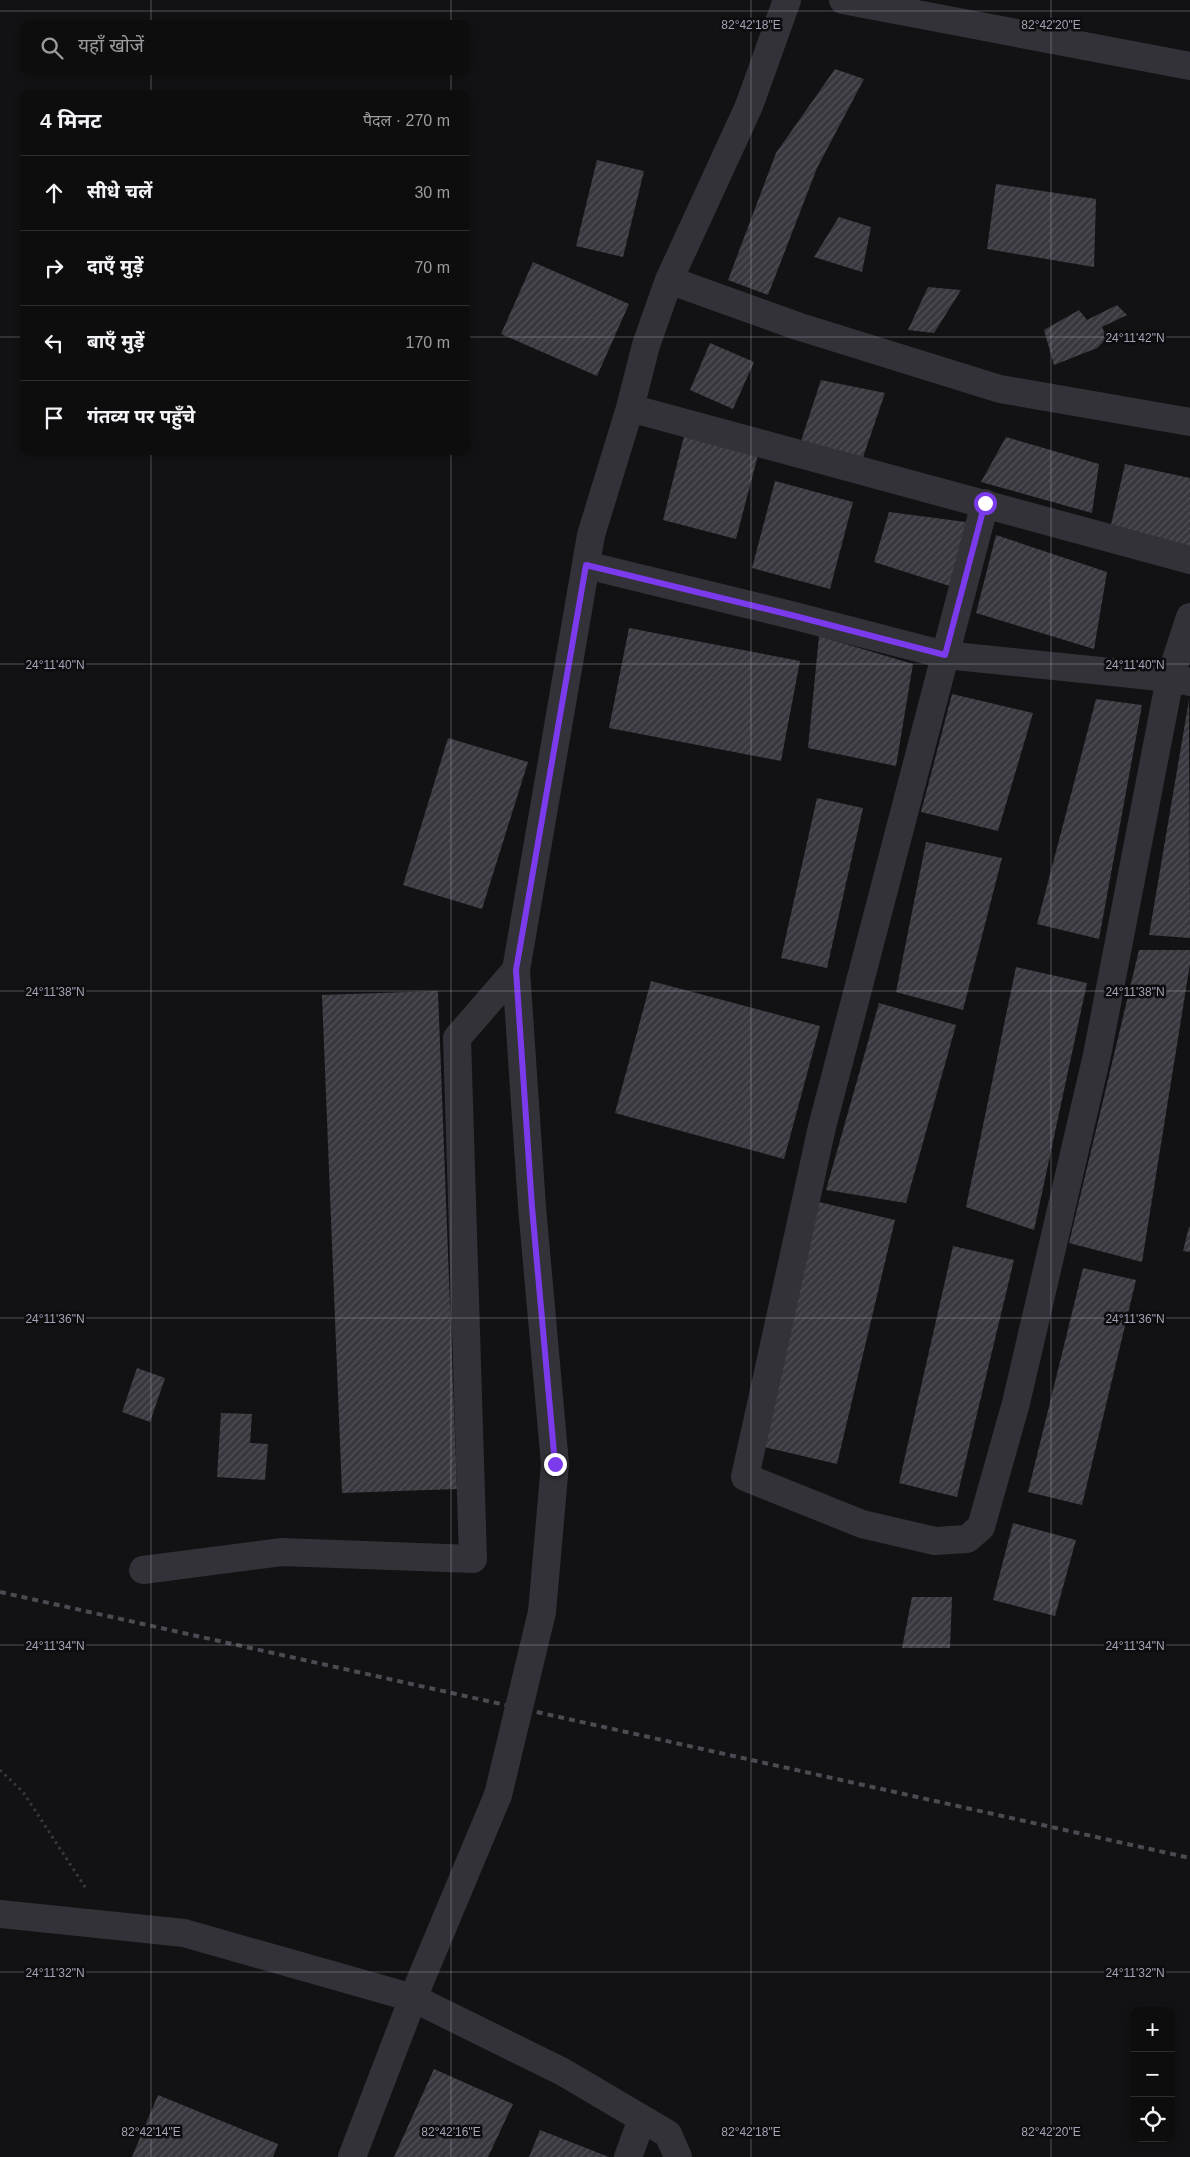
<!DOCTYPE html>
<html lang="hi">
<head>
<meta charset="utf-8">
<style>
	:root { --surface:#0e0d0e; --page:#1c1b1c; --text:#f1f3f6; --muted:#9b9c9e; --line:#2e2d2e }
	body { margin:0; font-family:Arial,"Noto Sans Devanagari",sans-serif; background:var(--page); color:var(--text) }
	.controls { position:absolute; right:15px; bottom:15px; display:grid; overflow:hidden; border-radius:10px; box-shadow:0 2px 8px #0003 }
	.controls button { width:45px; height:45px; display:grid; place-items:center; padding:0; border:0; border-bottom:1px solid var(--line); background:var(--surface); color:var(--text); font:25px sans-serif }
	.stop { position:absolute; width:15px; height:15px; margin:-11px; border:4px solid #7c3aed; border-radius:50%; background:#fff }
	.stop.end { background:#7c3aed; border-color:#fff; box-shadow:0 1px 5px #0008 }
	.list { margin:0; padding:0; list-style:none }
	h2 { display:flex; justify-content:space-between; align-items:center; height:65px; margin:0; padding:0 20px; font-size:21px }
	h2 small { font-size:16px; font-weight:400; color:var(--muted) }
	.list li { display:grid; grid-template-columns:32px 1fr auto; gap:15px; align-items:center; box-sizing:border-box; height:75px; padding:0 20px; border-top:1px solid var(--line) }
	.list b { display:block; font-size:19px; white-space:nowrap }
	.list em { font-size:16px; font-style:normal; color:var(--muted) }
	.icon { flex:none; width:28px; height:28px; fill:none; stroke:currentColor; stroke-width:2; stroke-linecap:round; stroke-linejoin:round }
	.map { position:relative; flex:none; width:1190px; height:2157px; overflow:hidden }
	.search { position:absolute; background:var(--surface); box-shadow:0 2px 8px #0003; left:20px; top:20px; width:450px; height:55px; display:flex; align-items:center; gap:12px; box-sizing:border-box; padding:0 18px; border-radius:10px; color:var(--muted); font-size:19px }
	.panel { position:absolute; background:var(--surface); box-shadow:0 2px 8px #0003; left:20px; top:90px; width:450px; height:365px; border-radius:10px }
	.map>svg:first-child { display:block }
	.building { fill:url(#building-hatch) }
	.lines { fill:none; stroke-linecap:round; stroke-linejoin:round }
	.path { stroke:#38383f; stroke-width:3; stroke-dasharray:2.5 4; stroke-linecap:butt }
	.minor { stroke:#333238; stroke-width:28 }
	.rail { stroke:#4b4b53; stroke-width:4; stroke-dasharray:6 5; stroke-linecap:butt }
	.minor-bridge { stroke:#333238; stroke-width:28 }
	.route { stroke:#7c3aed; stroke-width:6 }
	.ticks { fill:none; stroke:#a2a3b4; stroke-width:1; stroke-opacity:0.45 }
	.ticks-label { font-size:12px; text-anchor:middle; fill:#a2a3b4; stroke:#0d0c0e; stroke-width:5; stroke-linejoin:round; paint-order:stroke }
</style>
</head>
<body>
<div class="map">
<svg width="1190" height="2157" viewBox="0 0 1190 2157">
	<defs>
		<pattern id="building-hatch" width="6" height="6" patternUnits="userSpaceOnUse" patternTransform="scale(1.25)"><rect width="6" height="6" fill="#39383e"/><path d="M-1 1l2-2M0 6l6-6M5 7l2-2" fill="none" stroke="#525258"/></pattern>
	</defs>
	<rect width="100%" height="100%" fill="#121113"/>
	<path class="building" d="M835,69L864,79L817,168L768,295L728,280L776,153Z
		M597,160L644,171L623,257L576,246Z
		M996,184L1096,199L1094,267L987,249Z
		M839,217L871,227L862,272L814,257Z
		M533,262L629,304L597,376L501,334Z
		M928,287L961,290L934,333L908,330Z
		M1117,305L1127,315L1102,327L1107,338L1097,348L1054,365L1044,330L1079,310L1087,320Z
		M710,343L754,362L733,409L690,390Z
		M821,380L885,393L859,469L798,450Z
		M684,436L758,455L736,539L663,520Z
		M1006,437L1099,464L1092,513L981,482Z
		M1125,464L1190,478V556L1109,533Z
		M775,481L853,502L830,589L752,568Z
		M889,512L966,522L956,588L874,562Z
		M996,535L1107,572L1094,649L976,613Z
		M629,628L800,661L781,761L609,728Z
		M819,636L913,664L896,766L808,748Z
		M952,694L1033,713L998,831L921,812Z
		M1096,699L1142,705L1099,939L1037,924Z
		M1189,700L1190,938L1149,935Z
		M448,738L528,762L482,909L403,885Z
		M817,798L863,808L827,968L781,958Z
		M926,842L1002,858L963,1010L896,992Z
		M1139,950H1190V964L1142,1262L1069,1243Z
		M1016,967L1087,983L1034,1230L966,1207Z
		M651,981L820,1026L784,1159L615,1113Z
		M438,991L457,1489L342,1493L322,995Z
		M879,1003L956,1025L906,1203L826,1190Z
		M819,1202L895,1220L837,1464L760,1446Z
		M1189,1227H1190V1252L1183,1251Z
		M953,1246L1014,1260L957,1497L899,1483Z
		M1083,1268L1136,1280L1082,1505L1028,1492Z
		M137,1368L165,1378L150,1422L122,1412Z
		M221,1413L252,1414L250,1443L268,1444L265,1480L217,1477Z
		M1013,1523L1076,1540L1055,1616L993,1600Z
		M912,1597H952L950,1648H902Z
		M434,2069L513,2104L488,2157H394Z
		M158,2095L278,2144L273,2157H132Z
		M540,2130L609,2157H529Z"/>
	<g class="lines">
		<path class="path" d="M0,1770L23,1792L87,1890"/>
		<path class="minor" d="M843,0L1190,66
			M669,280L797,326L1000,389L1190,422
			M630,408L1190,560
			M985,503L822,1127L745,1477L862,1524L935,1541L967,1539L981,1527L1016,1403L1097,1055L1170,678L1190,617
			M586,565L795,616L945,655L1170,678L1190,682
			M143,1570L282,1552L473,1559L457,1038L516,970
			M542,1612L555,1464L532,1207L516,970L591,535L630,408L646,345L669,280L749,106L787,0
			M0,1914L184,1933L413,1998L563,2072L668,2134L678,2157
			M352,2157L413,1998L498,1795
			M628,2157L642,2119"/>
		<path class="rail" d="M0,1592L1190,1858"/>
		<path class="minor-bridge" d="M498,1795L542,1612"/>
	</g>
	<g class="lines">
		<path class="route" d="M555,1464L532,1207L516,970L586,565L795,616L945,655L985,503"/>
	</g>
	<path class="ticks" d="M151,0V24M451,0V24M751,0V2157M1051,0V2157M0,11H1190M151,71V94M451,71V94M0,337H24M466,337H1190M151,451V2157M451,451V2157M0,664H1190M0,991H1190M0,1318H1190M0,1645H1190M0,1972H1190"/>
	<g class="ticks-label">
		<text x="751" y="29">82°42'18"E</text>
		<text x="1051" y="29">82°42'20"E</text>
		<text x="1135" y="342">24°11'42"N</text>
		<text x="55" y="669">24°11'40"N</text>
		<text x="1135" y="669">24°11'40"N</text>
		<text x="55" y="996">24°11'38"N</text>
		<text x="1135" y="996">24°11'38"N</text>
		<text x="55" y="1323">24°11'36"N</text>
		<text x="1135" y="1323">24°11'36"N</text>
		<text x="55" y="1650">24°11'34"N</text>
		<text x="1135" y="1650">24°11'34"N</text>
		<text x="55" y="1977">24°11'32"N</text>
		<text x="1135" y="1977">24°11'32"N</text>
		<text x="151" y="2136">82°42'14"E</text>
		<text x="451" y="2136">82°42'16"E</text>
		<text x="751" y="2136">82°42'18"E</text>
		<text x="1051" y="2136">82°42'20"E</text>
	</g>
</svg>
<div class="controls">
<button>+</button>
<button>−</button>
<button><svg class="icon" aria-label="locate" viewBox="0 0 24 24"><circle cx="12" cy="12" r="6"/><path d="M12 2v4M12 18v4M2 12h4M18 12h4"/></svg></button>
</div>
<div class="stop" style="left:985px;top:503px"></div>
<div class="stop end" style="left:555px;top:1464px"></div>
<div class="search"><svg class="icon" aria-label="search" viewBox="0 0 24 24"><circle cx="10" cy="10" r="6"/><path d="M15 15l6 6"/></svg>यहाँ खोजें</div>
<section class="panel">
<h2>4 मिनट<small>पैदल · 270 m</small></h2>
<ul class="list">
<li><svg class="icon" aria-label="ahead" viewBox="0 0 24 24"><path d="M12 20V5M6 11l6-6 6 6"/></svg><div><b>सीधे चलें</b></div><em>30 m</em></li>
<li><svg class="icon" aria-label="right" viewBox="0 0 24 24"><path d="M7 20v-9h11M14 6l5 5-5 5"/></svg><div><b>दाएँ मुड़ें</b></div><em>70 m</em></li>
<li><svg class="icon" aria-label="left" viewBox="0 0 24 24"><path d="M17 20v-9H6M10 6l-5 5 5 5"/></svg><div><b>बाएँ मुड़ें</b></div><em>170 m</em></li>
<li><svg class="icon" aria-label="arrive" viewBox="0 0 24 24"><path d="M6 21V4h12l-3 4 3 4H6"/></svg><div><b>गंतव्य पर पहुँचे</b></div></li>
</ul>
</section>
</div>
</body>
</html>
